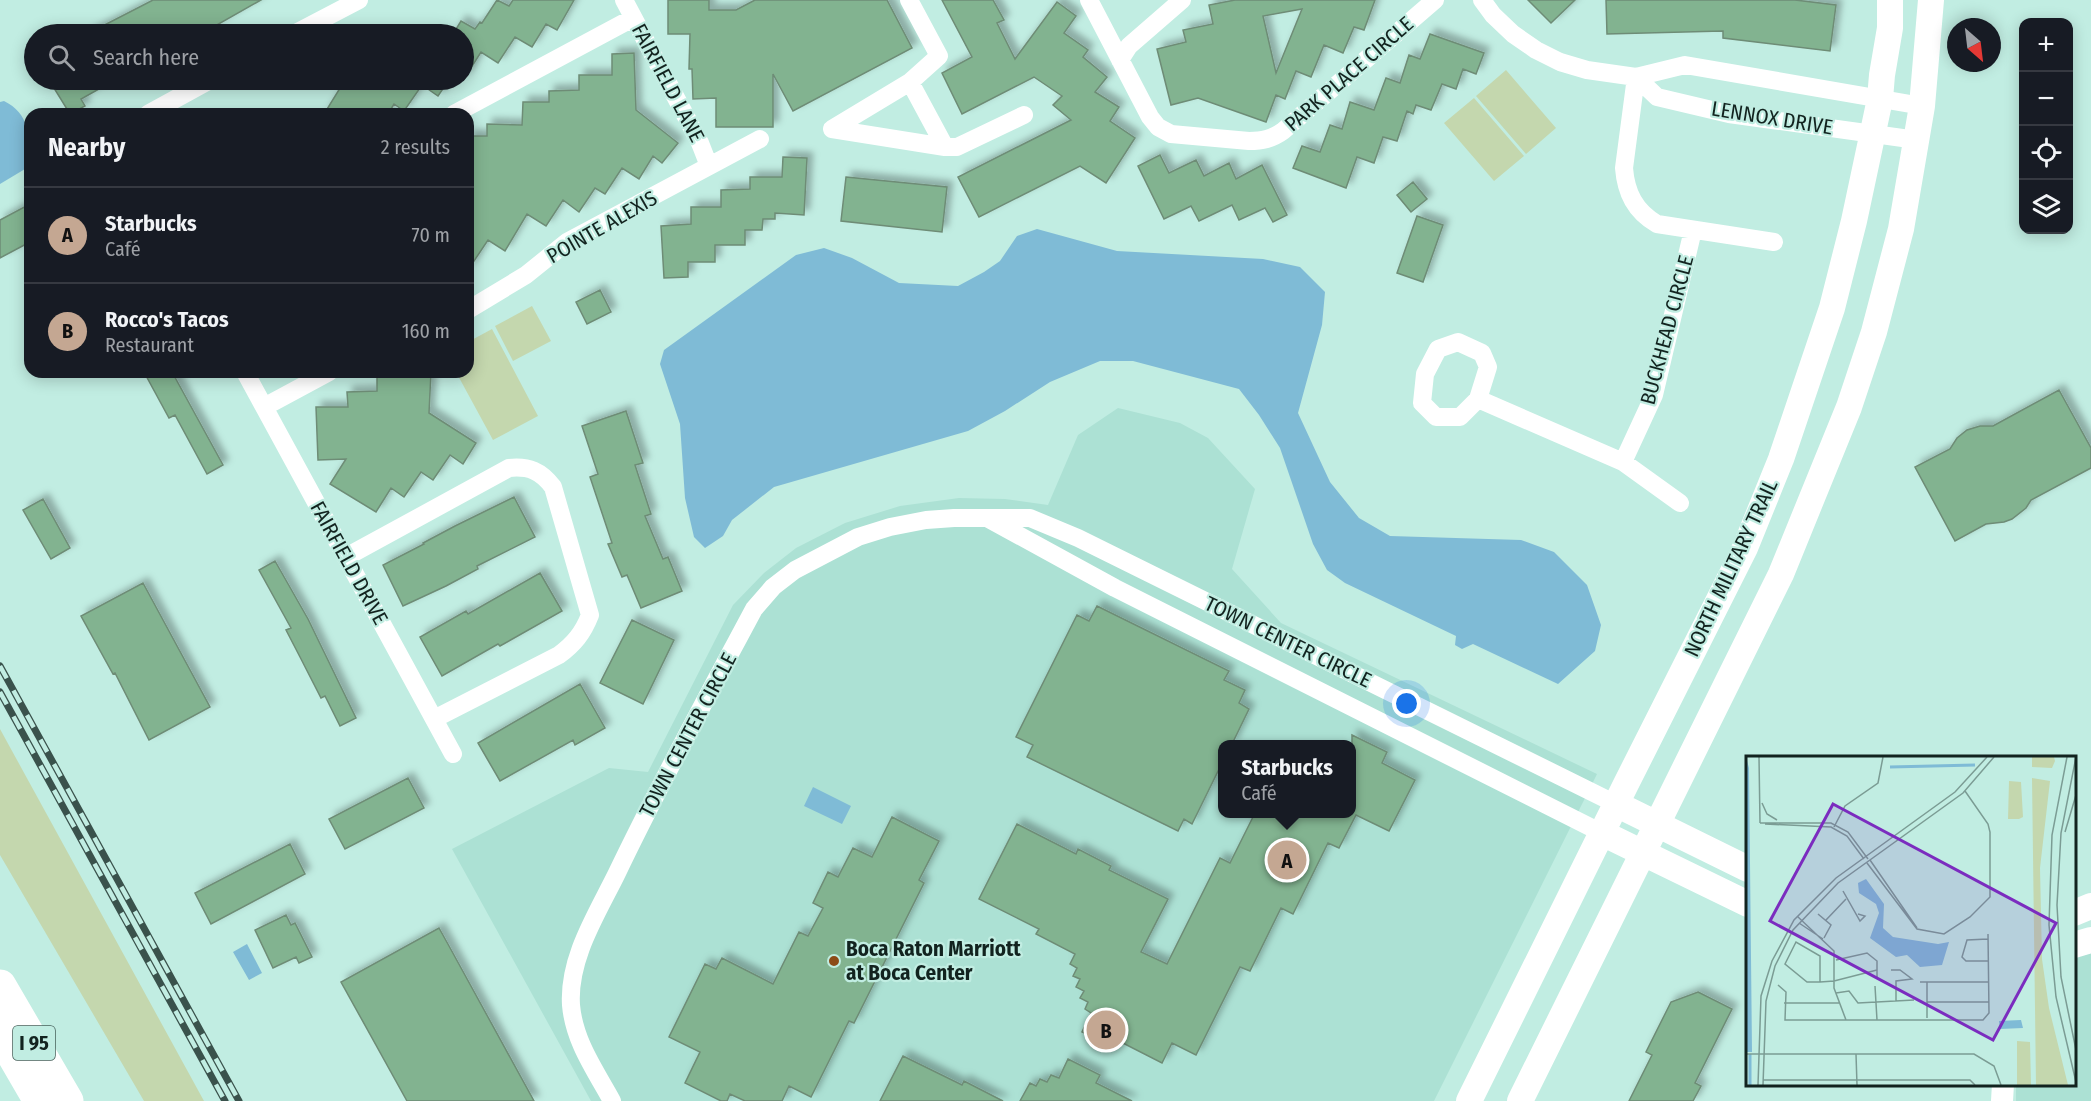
<!DOCTYPE html>
<html lang="en">
<head>
<meta charset="utf-8">
<style>
	:root { --surface:#171b24; --page:#20242c; --text:#f1f3f6; --muted:#9ea1a6; --line:#363941; --accent:#c4a792 }
	body { margin:0; font-family:"Fira Sans Condensed",sans-serif; background:var(--page); color:var(--text) }
	.controls { position:absolute; right:18px; top:18px; display:grid; overflow:hidden; border-radius:12px; box-shadow:0 3px 15px #0003 }
	.controls button { width:54px; height:54px; display:grid; place-items:center; padding:0; border:0; border-bottom:2px solid var(--line); background:var(--surface); color:var(--text); font:30px sans-serif }
	.compass { position:absolute; left:1947px; top:18px; width:54px; height:54px; border-radius:50%; background:var(--surface); box-shadow:0 3px 15px #0003; rotate:152deg }
	.you { position:absolute; left:1407px; top:704px; width:21px; height:21px; margin:-15px; border:4px solid #fff; border-radius:50%; background:#1a73e8; box-shadow:0 0 0 9px #1a73e833 }
	.badge { display:grid; place-items:center; width:39px; height:39px; border-radius:50%; background:var(--accent); color:#111; font-size:20px; font-weight:700 }
	.pin { position:absolute; translate:-50% -50%; border:3px solid #fff; box-shadow:0 2px 6px #0006 }
	.popup { position:absolute; left:1218px; top:740px; width:138px; height:78px; box-sizing:border-box; display:grid; place-content:center; border-radius:12px; background:var(--surface); filter:drop-shadow(0 2px 4px #0005); font-size:20px; white-space:nowrap; color:var(--muted) }
	.popup b { font-size:22px; color:var(--text) }
	.popup::after { content:''; position:absolute; left:50%; top:100%; margin-left:-12px; border:12px solid transparent; border-top-color:var(--surface) }
	.list { margin:0; padding:0; list-style:none }
	h2 { display:flex; justify-content:space-between; align-items:center; height:78px; margin:0; padding:0 24px; font-size:26px }
	h2 small { font-size:20px; font-weight:400; color:var(--muted) }
	.list li { display:grid; grid-template-columns:39px 1fr auto; gap:18px; align-items:center; box-sizing:border-box; height:96px; padding:0 24px; border-top:2px solid var(--line) }
	.list b { display:block; font-size:22px; white-space:nowrap }
	.list p { margin:0; font-size:20px; white-space:nowrap; color:var(--muted) }
	.list em { font-size:20px; font-style:normal; color:var(--muted) }
	.icon { flex:none; width:33px; height:33px; fill:none; stroke:currentColor; stroke-width:2; stroke-linecap:round; stroke-linejoin:round }
	.map { position:relative; flex:none; width:2091px; height:1101px; overflow:hidden }
	.search { position:absolute; background:var(--surface); box-shadow:0 3px 15px #0003; left:24px; top:24px; width:450px; height:66px; display:flex; align-items:center; gap:15px; box-sizing:border-box; padding:0 21px; border-radius:33px; color:var(--muted); font-size:22px }
	.panel { position:absolute; background:var(--surface); box-shadow:0 3px 15px #0003; left:24px; top:108px; width:450px; height:270px; border-radius:18px }
	.map>svg:first-child { display:block }
	.built { fill:#ace1d4; fill-rule:evenodd }
	.green { fill:#c4d7ae }
	.water { fill:#7fbbd6 }
	.building { fill:#82b390; stroke:#6e8c76; stroke-width:1.5; fill-rule:evenodd; filter:url(#shadow) }
	.lines { fill:none; stroke-linecap:round; stroke-linejoin:round }
	.minor { stroke:#fff; stroke-width:18 }
	.tertiary { stroke:#fff; stroke-width:22 }
	.secondary { stroke:#fff; stroke-width:26 }
	.motorway { stroke:#fff; stroke-width:33 }
	.rail-casing { stroke:#3a524c; stroke-width:7 }
	.rail { stroke:#c1ede2; stroke-width:4.5; stroke-dasharray:14; stroke-linecap:butt }
	.poi-dot { fill:#8c4b17; stroke:#c1ede2; stroke-width:2 }
	.labels { text-anchor:middle; stroke-width:4.5; stroke-linejoin:round; paint-order:stroke }
	.shield { fill:#c1ede2; stroke:#46605a; stroke-width:1.5 }
	.shield-label { font-size:20px; font-weight:bold; fill:#12231f }
	.street-label { font-size:21px; fill:#12231f; stroke:#c1ede2 }
	.poi-label { font-size:21px; font-weight:bold; fill:#12231f; stroke:#c1ede2; text-anchor:start }
	.inset-river { fill:none; stroke:#7fbbd6; stroke-width:3 }
	.inset-road { fill:none; stroke:#7b9c94; stroke-width:1.5 }
	.view { fill:#7b2cbf; fill-opacity:0.15; stroke:#7b2cbf; stroke-width:3 }
	.inset-edge { fill:none; stroke:#12231f; stroke-width:3 }
</style>
</head>
<body>
<div class="map">
<svg width="2091" height="1101" viewBox="0 0 2091 1101">
	<defs>
		<filter id="shadow"><feDropShadow dx="5.5" dy="-5.5" stdDeviation="3" flood-color="#0004"/></filter>
	</defs>
	<rect width="100%" height="100%" fill="#c1ede2"/>
	<path class="built" d="M1118,408L1180,423L1208,438L1255,489L1232,569L1281,623L1597,774L1434,1101H591L452,849L609,768L648,772L733,605L764,573L796,548L845,523L900,506L959,498L1005,499L1048,505L1078,435ZM1222,744H1352V814H1222Z
		M2091,950V1101H2016V1085L2074,1084L2075,956Z"/>
	<path class="green" d="M1506,70L1556,128L1526,154L1476,96Z
		M1474,98L1524,156L1494,181L1444,123Z
		M532,306L551,341L513,361L495,326Z
		M492,329L538,416L493,440L456,372H468V342Z
		M0,729L204,1101H144L0,855Z"/>
	<path class="water" d="M4,101C31,114 30,140 30,166L0,184V102Z
		M1037,229L1117,251L1263,259L1300,267L1325,292L1322,325L1298,413L1330,482L1359,518L1390,536L1521,540L1554,552L1587,585L1601,625L1595,651L1558,684L1473,644L1462,649L1455,645L1456,636L1345,583L1327,570L1313,544L1280,448L1259,415L1239,389L1133,361H1100L1050,382L1005,411L968,431L774,487L732,520L723,536L705,548L694,537L685,498L680,424L660,364L664,350L796,255L824,248L852,258L899,283L958,286L984,272L1000,261L1017,236Z
		M813,787L851,806L842,824L804,806Z
		M247,944L262,973L249,980L233,952Z"/>
	<path class="building" d="M153,0H261L201,34H87Z
		M497,0L509,6L513,0H574L557,30L546,24L532,47L515,37L498,63L481,52L464,79V34H453L461,21L475,29L480,22L482,23Z
		M668,0H709V10H736L755,0H887L912,48L793,111L773,74V127H716V98L693,99L692,69H689L690,34H668Z
		M942,0H993L1004,20L997,23L1015,59L1057,2L1076,16L1064,33L1088,50L1083,57L1107,77L1095,92L1119,107L1110,121L1135,138L1106,183L1080,166L979,217L958,177L1071,120L1053,105L1062,96L1034,77L962,114L942,73L972,57Z
		M1235,0H1375L1364,30L1354,27L1343,53L1324,45L1311,77L1296,71L1285,99L1276,95L1266,122L1198,98L1171,105L1157,49L1186,42L1183,30L1213,24L1209,5ZM1302,9L1276,73L1263,16Z
		M1528,0H1575L1551,23Z
		M1606,0H1795L1836,5L1830,51L1723,38V31L1607,34Z
		M1430,34L1484,53L1476,74L1463,69L1456,89L1442,84L1431,110L1416,105L1413,114L1407,111L1397,141L1383,137L1374,163L1357,157L1346,188L1293,168L1302,146L1320,152L1330,125L1342,129L1350,102L1374,110L1386,78L1400,83L1409,55L1420,59Z
		M634,53L636,110L678,143L662,163L653,156L639,179L622,168L605,194L595,188L579,212L563,200L546,226L527,214L505,251L488,240L468,270V136H487V124L522,125L523,102H549V91L579,90V75H612V54Z
		M49,80H115L81,99L85,106L70,114Z
		M345,80L360,88L365,80H449L438,96L422,85L404,111L394,104L388,114H324Z
		M1160,155L1169,173L1196,160L1204,176L1229,163L1236,179L1262,165L1287,215L1273,222L1265,208L1239,220L1232,205L1199,221L1191,206L1164,219L1138,166Z
		M783,157L807,158L804,215L775,213V219H763L762,230H745V245H715V262H688V277L664,278L661,226L691,224V207H721V190L750,189V177H782Z
		M846,177L947,187L942,232L841,221Z
		M1413,182L1427,199L1411,212L1397,195Z
		M30,204V242L0,258V220Z
		M1417,216L1443,225L1423,282L1397,273Z
		M600,290L611,312L587,324L576,302Z
		M144,372H172L223,465L207,474L175,415L169,418Z
		M407,372H431L429,413L476,443L463,464L450,455L433,480L421,472L404,497L391,488L376,512L330,484L346,459L318,460L316,407H348L347,392L377,391V375H407Z
		M2059,390L2091,448V468L2031,500L2026,508L2012,519L2004,522L1986,524L1955,541L1915,467L1950,449L1957,438L1967,430L1980,426H1993Z
		M626,411L643,463L635,465L651,514L645,516L663,559L668,557L682,591L641,608L627,575L622,577L608,544L612,543L590,477L598,474L582,426Z
		M514,497L535,537L477,566L478,569L446,586L403,606L383,565L424,544L423,543L455,526Z
		M43,499L70,548L51,559L23,510Z
		M275,561L308,619L356,718L340,726L325,696L321,698L300,657L286,630L291,628L259,570Z
		M540,573L562,611L500,646L498,644L442,676L420,637L466,611L468,614Z
		M143,583L210,707L149,740L115,673L113,674L81,616Z
		M1097,606L1229,671L1224,680L1245,690L1239,703L1249,709L1232,744H1222V763L1192,824L1184,819L1178,831L1027,757L1033,745L1016,737L1077,615L1089,621Z
		M632,620L674,640L643,704L600,683Z
		M580,684L605,728L575,745L573,740L500,781L478,743Z
		M1352,735L1387,752L1382,763L1415,780L1389,831L1356,815L1339,848L1328,843L1293,914L1281,908L1250,971L1240,967L1196,1055L1172,1043L1162,1063L1117,1040L1113,1047L1082,1032L1091,1013L1085,1009L1088,1002L1080,998L1084,991L1076,987L1080,979L1073,976L1077,968L1070,964L1075,954L1036,934L1039,929L979,899L1017,824L1076,854L1078,849L1111,866L1109,870L1168,899L1141,952L1167,964L1220,858L1230,863L1255,813H1352Z
		M408,778L424,808L345,849L329,819Z
		M892,817L939,841L919,880L924,883L854,1023L849,1021L811,1097L789,1086L782,1101H745L730,1094L727,1101H721L685,1083L700,1052L669,1037L705,964L716,969L722,958L773,984L799,932L808,936L823,908L813,903L828,872L838,877L853,848L872,857Z
		M290,844L305,874L211,924L195,893Z
		M286,915L291,925L295,923L312,957L299,963L296,957L273,968L255,930Z
		M439,928L449,946L534,1101H407L341,982Z
		M1698,992L1732,1009L1695,1083L1701,1086L1693,1101H1629L1652,1055L1646,1052L1671,1002Z
		M903,1056L962,1085L964,1081L1003,1101H880Z
		M1068,1059L1100,1075L1096,1083L1132,1101H1020L1030,1083L1036,1086L1040,1079L1047,1082L1051,1075L1059,1078Z"/>
	<g class="lines">
		<path class="minor" d="M624,0L700,143L709,166
			M909,0L939,56L910,82L832,129L945,147H957L1024,115
			M1089,0L1150,117L1158,127L1171,134L1249,141C1262,141 1272,139 1283,131L1435,0
			M1482,0L1493,15L1513,34L1536,50L1560,62L1587,70L1636,77L1685,65L1922,106
			M294,34L359,0
			M1120,60L1129,46L1182,0
			M1636,77L1657,97L1729,114L1917,140
			M1636,77L1624,168C1626,193 1635,211 1657,224L1774,242
			M910,82L945,147
			M148,114L210,80
			M454,114L633,18
			M468,310L526,275L567,242L760,139
			M245,372L453,754
			M1478,399L1460,417H1436L1422,403L1425,374L1438,349L1458,342L1482,353L1488,367L1478,399L1623,462L1680,503
			M264,407L329,372
			M1623,462L1654,395L1693,230
			M989,519L1115,588L1602,833
			M346,557L509,468C529,466 541,471 553,487L590,615C583,633 574,644 559,655L434,719
			M612,1101C595,1070 574,1041 571,1005C568,958 597,914 617,873C660,783 707,697 754,609L773,587L795,570L858,537L890,527L926,520L954,518H1030L1078,538L1616,804"/>
		<path class="tertiary" d="M2002,1101L2003,1084"/>
		<path class="secondary" d="M1616,804L1748,869
			M1602,833L1748,904
			M2074,913L2091,906
			M2074,945L2091,940
			M1469,1101L1626,784L1745,548L1781,459L1832,308L1854,221L1880,99L1882,75L1890,28V0
			M1520,1101L1781,574L1849,407L1874,332L1901,229L1922,106L1931,0"/>
		<path class="motorway" d="M0,986L67,1101
			M0,1032L40,1101"/>
		<defs>
			<path id="rail" d="M0,666L239,1101
				M0,692L225,1101"/>
		</defs>
		<use href="#rail" class="rail-casing"/>
		<use href="#rail" class="rail"/>
	</g>
	<circle class="poi-dot" cx="834" cy="961" r="6"/>
	<g class="labels">
		<rect class="shield" x="13" y="1026" width="42" height="34" rx="4.5"/>
		<g class="shield-label">
			<text x="34" y="1050">I 95</text>
		</g>
		<g class="street-label">
			<text transform="translate(1349 74) rotate(-41)" y="7">PARK PLACE CIRCLE</text>
			<text transform="translate(668 83) rotate(62)" y="7">FAIRFIELD LANE</text>
			<text transform="translate(1772 118) rotate(9)" y="7">LENNOX DRIVE</text>
			<text transform="translate(602 227) rotate(-30)" y="7">POINTE ALEXIS</text>
			<text transform="translate(1667 330) rotate(-75)" y="7">BUCKHEAD CIRCLE</text>
			<text transform="translate(349 563) rotate(61)" y="7">FAIRFIELD DRIVE</text>
			<text transform="translate(1731 568) rotate(-65)" y="7">NORTH MILITARY TRAIL</text>
			<text transform="translate(1288 642) rotate(26)" y="7">TOWN CENTER CIRCLE</text>
			<text transform="translate(688 735) rotate(-62)" y="7">TOWN CENTER CIRCLE</text>
		</g>
		<g class="poi-label">
			<text x="846" y="956">Boca Raton Marriott<tspan x="846" dy="24">at Boca Center</tspan></text>
		</g>
	</g>
	<g transform="translate(1746 756)">
		<rect width="330" height="330" fill="#c1ede2"/>
		<path d="M286,1H308L309,5L306,12L286,11ZM286,22L304,25L294,112L296,203L303,252L322,329H290ZM263,25L275,26L277,61L273,63H262ZM271,285L284,286L285,329H271Z" fill="#c4d7ae"/>
		<path d="M0,1L3,12L6,296H1ZM120,123L138,148L137,172L147,181L192,188L203,186L196,209L174,211L161,199L150,201L124,182L133,157L130,148L113,137L112,127ZM253,265L275,264L277,272L254,273Z" fill="#7fbbd6"/>
		<path class="inset-river" d="M144,11L229,9M4,298V329"/>
		<path class="inset-road" d="M13,1L14,67M321,1L306,79L303,169L310,241L330,326M330,1L315,77L311,149L315,221L330,294M16,47L21,58L31,64M14,67H85L102,76L122,103M19,68L85,71L101,80L118,103M88,71L99,50L132,27L137,1M319,76L330,39M124,104L171,172M121,107L171,173L198,178L224,161L244,141V76L242,68L219,35M97,135L114,165L119,160L112,158M72,158L85,169L78,182M51,160L88,195V232L100,264M80,164L100,143M53,167L77,183M242,183L221,184L216,201L220,205H242M90,204L121,197L131,205V223M145,214H154L166,223L150,225V245M74,226V200L50,186L39,208L61,226H74L88,225L131,214M174,226H242M32,229L40,236L39,264H237L243,257L242,178M129,230L131,264M90,237L103,235L112,247L168,244M181,246H243M38,247H93M181,262V226M0,298H228L248,310L255,329M110,298L111,329M17,324H224L229,329M12,329L15,240L26,205L48,164L90,122L209,36L241,1M17,329L20,245L29,210L47,174L92,127L217,37L248,1"/>
		<path class="view" d="M87,48L310,167L247,284L24,165Z"/>
		<rect width="330" height="330" class="inset-edge"/>
	</g>
</svg>
<div class="controls">
<button>+</button>
<button>−</button>
<button><svg class="icon" aria-label="locate" viewBox="0 0 24 24"><circle cx="12" cy="12" r="6"/><path d="M12 2v4M12 18v4M2 12h4M18 12h4"/></svg></button>
<button><svg class="icon" aria-label="layers" viewBox="0 0 24 24"><path d="M12 4l9 5-9 5-9-5zM3 14l9 5 9-5"/></svg></button>
</div>
<svg class="compass" viewBox="-18 -18 36 36"><path d="M0-13l5 13h-10z" fill="#e53935"/><path d="M0 13l5-13h-10z" fill="#9ea1a6"/></svg>
<div class="you"></div>
<div class="pin badge" style="left:1287px;top:860px">A</div>
<div class="popup"><b>Starbucks</b>Café</div>
<div class="pin badge" style="left:1106px;top:1030px">B</div>
<div class="search"><svg class="icon" aria-label="search" viewBox="0 0 24 24"><circle cx="10" cy="10" r="6"/><path d="M15 15l6 6"/></svg>Search here</div>
<section class="panel">
<h2>Nearby<small>2 results</small></h2>
<ul class="list">
<li><span class="badge">A</span><div><b>Starbucks</b><p>Café</p></div><em>70 m</em></li>
<li><span class="badge">B</span><div><b>Rocco's Tacos</b><p>Restaurant</p></div><em>160 m</em></li>
</ul>
</section>
</div>
</body>
</html>
